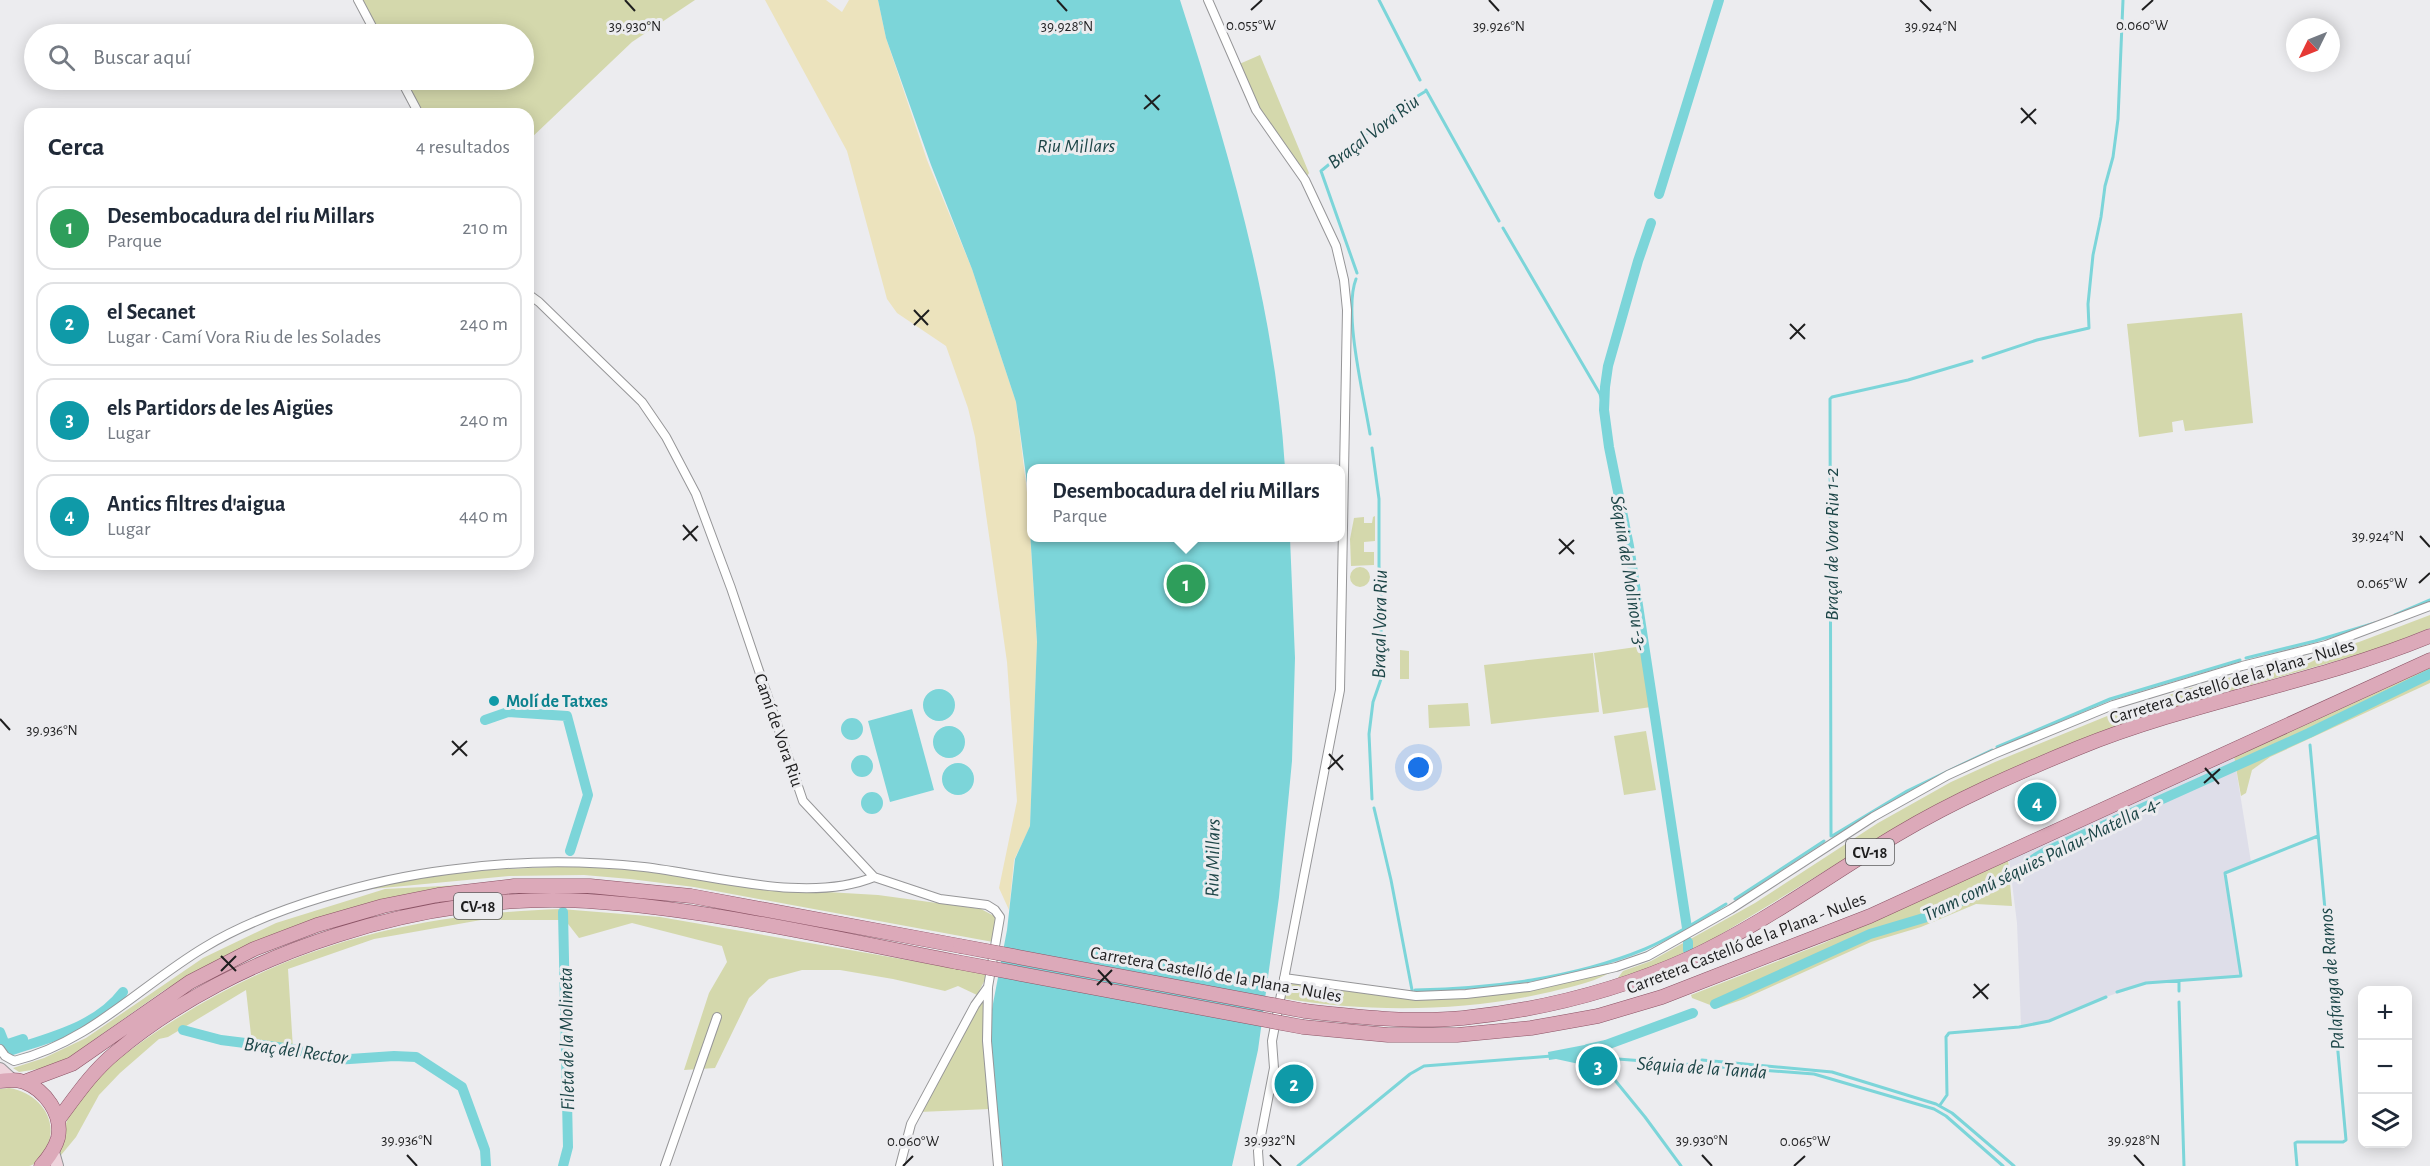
<!DOCTYPE html>
<html lang="es">
<head>
<meta charset="utf-8">
<style>
	:root { --surface:#fff; --page:#f6f6f7; --text:#1f2937; --muted:#747a83; --line:#e0e1e3; --accent:#db2777 }
	body { margin:0; font-family:"Alegreya Sans",sans-serif; background:var(--page); color:var(--text) }
	.controls { position:absolute; right:18px; bottom:18px; display:grid; overflow:hidden; border-radius:12px; box-shadow:0 3px 15px #0003 }
	.controls button { width:54px; height:54px; display:grid; place-items:center; padding:0; border:0; border-bottom:2px solid var(--line); background:var(--surface); color:var(--text); font:30px sans-serif }
	.compass { position:absolute; left:2286px; top:18px; width:54px; height:54px; border-radius:50%; background:var(--surface); box-shadow:0 3px 15px #0003; rotate:227deg }
	.you { position:absolute; left:1419px; top:768px; width:21px; height:21px; margin:-15px; border:4px solid #fff; border-radius:50%; background:#1a73e8; box-shadow:0 0 0 9px #1a73e833 }
	.badge { display:grid; place-items:center; width:39px; height:39px; border-radius:50%; background:var(--accent); color:#fff; font-size:20px; font-weight:700 }
	.pin { position:absolute; translate:-50% -50%; border:3px solid #fff; box-shadow:0 2px 6px #0006 }
	.popup { position:absolute; left:1027px; top:464px; width:318px; height:78px; box-sizing:border-box; display:grid; place-content:center; border-radius:12px; background:var(--surface); filter:drop-shadow(0 2px 4px #0005); font-size:20px; white-space:nowrap; color:var(--muted) }
	.popup b { font-size:22px; color:var(--text) }
	.popup::after { content:''; position:absolute; left:50%; top:100%; margin-left:-12px; border:12px solid transparent; border-top-color:var(--surface) }
	.list { margin:0; padding:0; list-style:none }
	h2 { display:flex; justify-content:space-between; align-items:center; height:78px; margin:0; padding:0 24px; font-size:26px }
	h2 small { font-size:20px; font-weight:400; color:var(--muted) }
	.list li { display:grid; grid-template-columns:39px 1fr auto; gap:18px; align-items:center; box-sizing:border-box; height:84px; margin:0 12px 12px; padding:0 12px; border:2px solid var(--line); border-radius:18px }
	.list b { display:block; font-size:22px; white-space:nowrap }
	.list p { margin:0; font-size:20px; white-space:nowrap; color:var(--muted) }
	.list em { font-size:20px; font-style:normal; color:var(--muted) }
	.icon { flex:none; width:33px; height:33px; fill:none; stroke:currentColor; stroke-width:2; stroke-linecap:round; stroke-linejoin:round }
	.map { position:relative; flex:none; width:2430px; height:1166px; overflow:hidden }
	.search { position:absolute; background:var(--surface); box-shadow:0 3px 15px #0003; left:24px; top:24px; width:510px; height:66px; display:flex; align-items:center; gap:15px; box-sizing:border-box; padding:0 21px; border-radius:33px; color:var(--muted); font-size:22px }
	.panel { position:absolute; background:var(--surface); box-shadow:0 3px 15px #0003; left:24px; top:108px; width:510px; height:462px; border-radius:18px }
	.map>svg:first-child { display:block }
	.built { fill:#dedee9 }
	.green { fill:#d4d8ac }
	.sand { fill:#ece3bd }
	.water { fill:#7cd5d9 }
	.lines { fill:none; stroke-linecap:round; stroke-linejoin:round }
	.stream { stroke:#7cd5d9; stroke-width:3 }
	.canal { stroke:#7cd5d9; stroke-width:10 }
	.street-casing { stroke:#969698; stroke-width:10 }
	.secondary-casing { stroke:#969698; stroke-width:14 }
	.primary-casing { stroke:#8b5365; stroke-width:15 }
	.street { stroke:#fff; stroke-width:8 }
	.secondary { stroke:#eed4dc; stroke-width:12 }
	.primary { stroke:#dca9b9; stroke-width:14 }
	.primary-bridge-casing { stroke:#8b5365; stroke-width:15; stroke-linecap:butt }
	.primary-bridge { stroke:#dca9b9; stroke-width:14 }
	.ticks { fill:none; stroke:#1e1e1f; stroke-width:2 }
	.culture-dot { fill:#0f9aa8; stroke:#ececef; stroke-width:2 }
	.labels { text-anchor:middle; stroke-width:6; stroke-linejoin:round; paint-order:stroke }
	.shield { fill:#ececef; stroke:#5c5c5d; stroke-width:1.5 }
	.shield-label { font-size:16px; font-weight:bold; fill:#1e1e1f }
	.street-label { font-size:18px; fill:#1e1e1f; stroke:#ececef }
	.culture-label { font-size:18px; font-weight:bold; fill:#0d838f; stroke:#ececef; text-anchor:start }
	.water-label { font-size:20px; font-style:italic; fill:#1d4648; stroke:#ececef }
	.ticks-label { font-size:15px; text-anchor:middle; fill:#1e1e1f; stroke:#ececef; stroke-width:6; stroke-linejoin:round; paint-order:stroke }
</style>
</head>
<body>
<div class="map">
<svg width="2430" height="1166" viewBox="0 0 2430 1166">
	<rect width="100%" height="100%" fill="#ececef"/>
	<path class="built" d="M2234,756L2251,862L2225,873L2241,976L2146,983L2106,997L2071,1013L2048,1021L2021,1026L2017,923L2009,859Z"/>
	<path class="green" d="M359,0H695L632,42L528,141V114H421L402,80H524V34H378Z
		M1260,55L1309,173L1306,178L1256,109L1237,65Z
		M2242,313L2253,423L2185,431L2183,420L2172,422L2173,432L2139,437L2127,324Z
		M1375,516V541L1364,542V552H1374V565L1351,566L1350,539L1354,518L1364,517V523H1372L1373,517Z
		M1350 577a10 10 0 1 1 20 0a10 10 0 1 1-20 0Z
		M2430,615V628L2375,650L2194,701L2122,724L2047,753L1906,822L1713,939L1646,970L1617,979L1623,971L1651,961L1755,903L1878,823L1951,782L1995,762L2112,714L2187,689L2359,642Z
		M1643,646L1651,707L1603,714L1594,653Z
		M1400,650L1409,651V679H1400Z
		M1593,653L1599,712L1491,724L1484,665Z
		M2430,667V683L2270,757L2252,770L2246,793L2241,796L2234,756Z
		M1468,703L1470,726L1429,728L1428,705Z
		M1646,731L1656,790L1624,795L1614,736Z
		M2008,859L2012,906L1976,904L1921,927L1871,942L1744,999L1718,1008L1692,998L1691,995L1824,943Z
		M574,866L645,871L776,889L878,895L981,909L996,917L993,942L694,887L630,879L584,875L509,876L372,889C394,879 420,877 444,874C487,869 530,868 574,866Z
		M462,885L413,893L347,909L255,942L194,973L163,991L64,1061L45,1068L19,1072L13,1068L44,1058L86,1038L203,958L276,923L385,889Z
		M561,909L660,917L988,974L977,995L958,986L945,991L893,979L840,970H802L769,979L749,998L715,1068L684,1070L709,993L727,962L722,946L632,923L579,938L565,920H481L374,939L288,969L293,1049L252,1044L246,990L168,1037L159,1039L120,1073L99,1095L76,1137L57,1160C61,1146 63,1129 69,1116C84,1084 125,1053 153,1034C281,947 408,914 561,909Z
		M1618,968C1597,982 1574,986 1550,992C1463,1012 1369,1013 1282,998L1285,980L1353,989L1465,996Z
		M987,990L990,1109L919,1112Z
		M9,1088C41,1093 63,1124 43,1154C39,1159 35,1165 29,1166C20,1166 9,1166 0,1166V1089Z"/>
	<path class="sand" d="M765,0H826L842,12L849,0H878L886,38L927,160L972,269L1016,402L1028,501L1037,643L1030,827L1014,860L1009,910L999,888L1017,801L1007,662L975,437L968,408L946,346L897,313L887,299L847,151Z"/>
	<path class="water" d="M878,0H1180C1229,153 1275,307 1285,468H1032V538H1290L1295,658L1292,761L1279,897L1258,1050L1232,1166H1003L991,1049L992,1009L1007,930L1015,859L1030,826L1037,642L1027,483L1016,402L972,269L931,165L886,38Z
		M923 705a16 16 0 1 1 32 0a16 16 0 1 1-32 0Z
		M912,709L934,790L890,802L868,721Z
		M841 729a11 11 0 1 1 22 0a11 11 0 1 1-22 0Z
		M933 742a16 16 0 1 1 32 0a16 16 0 1 1-32 0Z
		M851 766a11 11 0 1 1 22 0a11 11 0 1 1-22 0Z
		M942 779a16 16 0 1 1 32 0a16 16 0 1 1-32 0Z
		M861 803a11 11 0 1 1 22 0a11 11 0 1 1-22 0Z
		M1600,1042V1050L1593,1051V1067L1556,1059L1549,1060L1548,1052Z"/>
	<g class="lines">
		<path class="stream" d="M1379,0L1420,80
			M1426,90L1499,221
			M1503,228L1600,394L1604,410
			M1357,273L1321,171L1398,108L1426,91
			M1356,279C1343,312 1364,397 1370,434
			M1983,358L2037,340L2089,328L2088,304L2093,255L2101,217L2105,186L2113,157L2118,119L2123,0
			M2395,615L2430,600
			M2246,658L2315,641L2375,623
			M1997,747L2110,699L2240,660
			M1372,799L1369,734L1373,702L1381,679V589L1379,566V499L1372,448
			M1374,808L1391,880L1412,990
			M1831,836L1830,399L1832,397L1908,380L1972,361
			M1832,836L1907,791L1992,750
			M1735,899L1824,841
			M1415,990C1493,988 1572,979 1645,949C1673,937 1700,920 1726,904
			M2179,991V981
			M2117,992L2146,983L2241,976L2225,873L2318,836
			M2179,1002L2184,1166
			M1592,1057L1814,1074L1934,1109L1946,1116L2003,1166
			M1596,1057L1645,1117L1681,1166
			M1702,1060L1832,1072L1936,1104L1952,1113L2014,1166
			M1940,1105L1947,1095L1946,1037L1949,1033L2019,1027L2049,1021L2106,997
			M1298,1166L1410,1074L1424,1066L1552,1056
			M2297,1166L2295,1143L2297,1142H2343L2346,1140L2310,745"/>
		<path class="canal" d="M1659,194L1719,0
			M1651,223L1638,261L1608,366L1605,387L1604,410L1609,447L1629,546L1687,928
			M485,720L508,712L567,716L588,795L570,851
			M1688,942V950
			M1715,1004L1870,934L1927,917L2014,876L2034,859L2047,851L2309,733L2430,674
			M183,1030L221,1040L293,1049L335,1060L394,1056L416,1057L462,1087L485,1150L486,1166
			M0,1032L4,1042L8,1044L23,1039
			M1588,1049L1606,1045L1693,1013
			M6,1052C47,1038 96,1028 123,992
			M563,1166L568,1147L563,912"/>
		<defs>
			<path id="street" d="M358,0L376,34
				M1208,0L1256,110L1305,180L1336,246L1344,280L1347,310L1340,690L1272,1041L1274,1068L1258,1151L1259,1166
				M401,80L419,114
				M528,294L539,302L642,402L666,437L696,494L731,588L803,801L874,877L940,899L987,905L995,910L1000,917L988,987L987,1041L998,1166
				M1284,978L1416,996L1466,994L1529,987L1616,967L1648,956L1731,909L1873,817L1948,775L1994,754L2113,705L2242,666L2326,645L2430,606
				M0,1049L5,1056L14,1061C89,1043 141,985 205,947C269,908 374,879 448,870C512,861 579,860 644,867C713,875 808,904 874,877
				M665,1166L717,1017
				M900,1166L911,1124L975,1005L988,987"/>
			<path id="secondary" d="M0,1069L12,1080
				M53,1152L57,1166"/>
			<path id="primary" d="M1305,1011C1357,1017 1411,1023 1463,1018C1540,1010 1619,990 1690,958C1763,924 1829,875 1898,834C1955,800 2017,773 2078,748C2193,701 2316,683 2430,636
				M1303,1027L1388,1035H1457L1531,1028L1598,1016L1662,997L1870,916L2430,660
				M0,1081C8,1080 16,1079 24,1082C45,1090 63,1114 58,1138C55,1149 49,1157 41,1166
				M24,1082L72,1064L190,982L254,949L317,925L383,906L438,895L514,886H590L691,896L960,946
				M58,1120C76,1096 92,1072 115,1053C235,951 430,891 587,901C712,909 835,939 957,962"/>
		</defs>
		<use href="#street" class="street-casing"/>
		<use href="#secondary" class="secondary-casing"/>
		<use href="#primary" class="primary-casing"/>
		<use href="#street" class="street"/>
		<use href="#secondary" class="secondary"/>
		<use href="#primary" class="primary"/>
		<defs>
			<path id="primary-bridge" d="M960,946L1305,1011
				M957,962L1303,1027"/>
		</defs>
		<use href="#primary-bridge" class="primary-bridge-casing"/>
		<use href="#primary-bridge" class="primary-bridge"/>
	</g>
	<path class="ticks" d="M625,0L635,11M1057,0L1067,11M1489,0L1499,11M1920,0L1931,11M1251,10L1262,0M2142,10L2153,0M1145,95L1159,110M2021,108L2036,124M1144,109L1160,95M2021,123L2036,109M914,310L928,325M1790,324L1805,339M914,325L929,310M1790,339L1805,324M683,525L697,541M2420,536L2430,547M1559,539L1574,554M683,540L698,526M1559,554L1574,540M2419,583L2430,573M0,719L10,730M452,741L467,756M1329,754L1343,770M452,755L467,741M2205,768L2219,784M1328,769L1343,755M2204,783L2220,769M221,956L236,971M1098,970L1112,985M221,971L236,956M1974,984L1988,999M1097,985L1112,970M1973,998L1989,984M407,1155L417,1166M1270,1155L1281,1166M1702,1155L1712,1166M2134,1155L2144,1166M903,1166L913,1156M1794,1166L1805,1156"/>
	<circle class="culture-dot" cx="494" cy="701" r="6"/>
	<g class="labels">
		<g class="shield">
			<rect x="1846" y="839" width="48" height="26" rx="4.5"/>
			<rect x="454" y="893" width="48" height="26" rx="4.5"/>
		</g>
		<g class="shield-label">
			<text x="1870" y="858">CV-18</text>
			<text x="478" y="912">CV-18</text>
		</g>
		<g class="street-label">
			<text transform="translate(2232 681) rotate(-17)" y="6">Carretera Castelló de la Plana - Nules</text>
			<text transform="translate(779 730) rotate(71)" y="6">Camí de Vora Riu</text>
			<text transform="translate(1746 943) rotate(-21)" y="6">Carretera Castelló de la Plana - Nules</text>
			<text transform="translate(1216 974) rotate(10)" y="6">Carretera Castelló de la Plana - Nules</text>
		</g>
		<g class="culture-label">
			<text x="506" y="707">Molí de Tatxes</text>
		</g>
		<g class="water-label">
			<text transform="translate(1373 131) rotate(-37)" y="7">Braçal Vora Riu</text>
			<text x="1076" y="152">Riu Millars</text>
			<text transform="translate(1831 544) rotate(-90)" y="7">Braçal de Vora Riu 1-2</text>
			<text transform="translate(1630 573) rotate(81)" y="7">Séquia del Molinou -3-</text>
			<text transform="translate(1379 624) rotate(-89)" y="7">Braçal Vora Riu</text>
			<text transform="translate(1212 858) rotate(-89)" y="7">Riu Millars</text>
			<text transform="translate(2042 858) rotate(-26)" y="7">Tram comú séquies Palau-Matella -4-</text>
			<text transform="translate(2331 979) rotate(-95)" y="7">Palafanga de Ramos</text>
			<text transform="translate(566 1039) rotate(-91)" y="7">Fileta de la Molineta</text>
			<text transform="translate(296 1050) rotate(8)" y="7">Braç del Rector</text>
			<text transform="translate(1702 1067) rotate(4)" y="7">Séquia de la Tanda</text>
		</g>
	</g>
	<g class="ticks-label">
		<text x="1251" y="30">0.055°W</text>
		<text x="2142" y="30">0.060°W</text>
		<text x="635" y="31">39.930°N</text>
		<text x="1067" y="31">39.928°N</text>
		<text x="1499" y="31">39.926°N</text>
		<text x="1931" y="31">39.924°N</text>
		<text x="2378" y="541">39.924°N</text>
		<text x="2382" y="588">0.065°W</text>
		<text x="52" y="735">39.936°N</text>
		<text x="407" y="1145">39.936°N</text>
		<text x="1270" y="1145">39.932°N</text>
		<text x="1702" y="1145">39.930°N</text>
		<text x="2134" y="1145">39.928°N</text>
		<text x="913" y="1146">0.060°W</text>
		<text x="1805" y="1146">0.065°W</text>
	</g>
</svg>
<div class="controls">
<button>+</button>
<button>−</button>
<button><svg class="icon" aria-label="layers" viewBox="0 0 24 24"><path d="M12 4l9 5-9 5-9-5zM3 14l9 5 9-5"/></svg></button>
</div>
<svg class="compass" viewBox="-18 -18 36 36"><path d="M0-13l5 13h-10z" fill="#e53935"/><path d="M0 13l5-13h-10z" fill="#747a83"/></svg>
<div class="you"></div>
<div class="pin badge" style="left:1186px;top:584px;background:#2e9e5b">1</div>
<div class="popup"><b>Desembocadura del riu Millars</b>Parque</div>
<div class="pin badge" style="left:1294px;top:1084px;background:#0f9aa8">2</div>
<div class="pin badge" style="left:1598px;top:1066px;background:#0f9aa8">3</div>
<div class="pin badge" style="left:2037px;top:802px;background:#0f9aa8">4</div>
<div class="search"><svg class="icon" aria-label="search" viewBox="0 0 24 24"><circle cx="10" cy="10" r="6"/><path d="M15 15l6 6"/></svg>Buscar aquí</div>
<section class="panel">
<h2>Cerca<small>4 resultados</small></h2>
<ul class="list">
<li><span class="badge" style="background:#2e9e5b">1</span><div><b>Desembocadura del riu Millars</b><p>Parque</p></div><em>210 m</em></li>
<li><span class="badge" style="background:#0f9aa8">2</span><div><b>el Secanet</b><p>Lugar · Camí Vora Riu de les Solades</p></div><em>240 m</em></li>
<li><span class="badge" style="background:#0f9aa8">3</span><div><b>els Partidors de les Aigües</b><p>Lugar</p></div><em>240 m</em></li>
<li><span class="badge" style="background:#0f9aa8">4</span><div><b>Antics filtres d'aigua</b><p>Lugar</p></div><em>440 m</em></li>
</ul>
</section>
</div>
</body>
</html>
